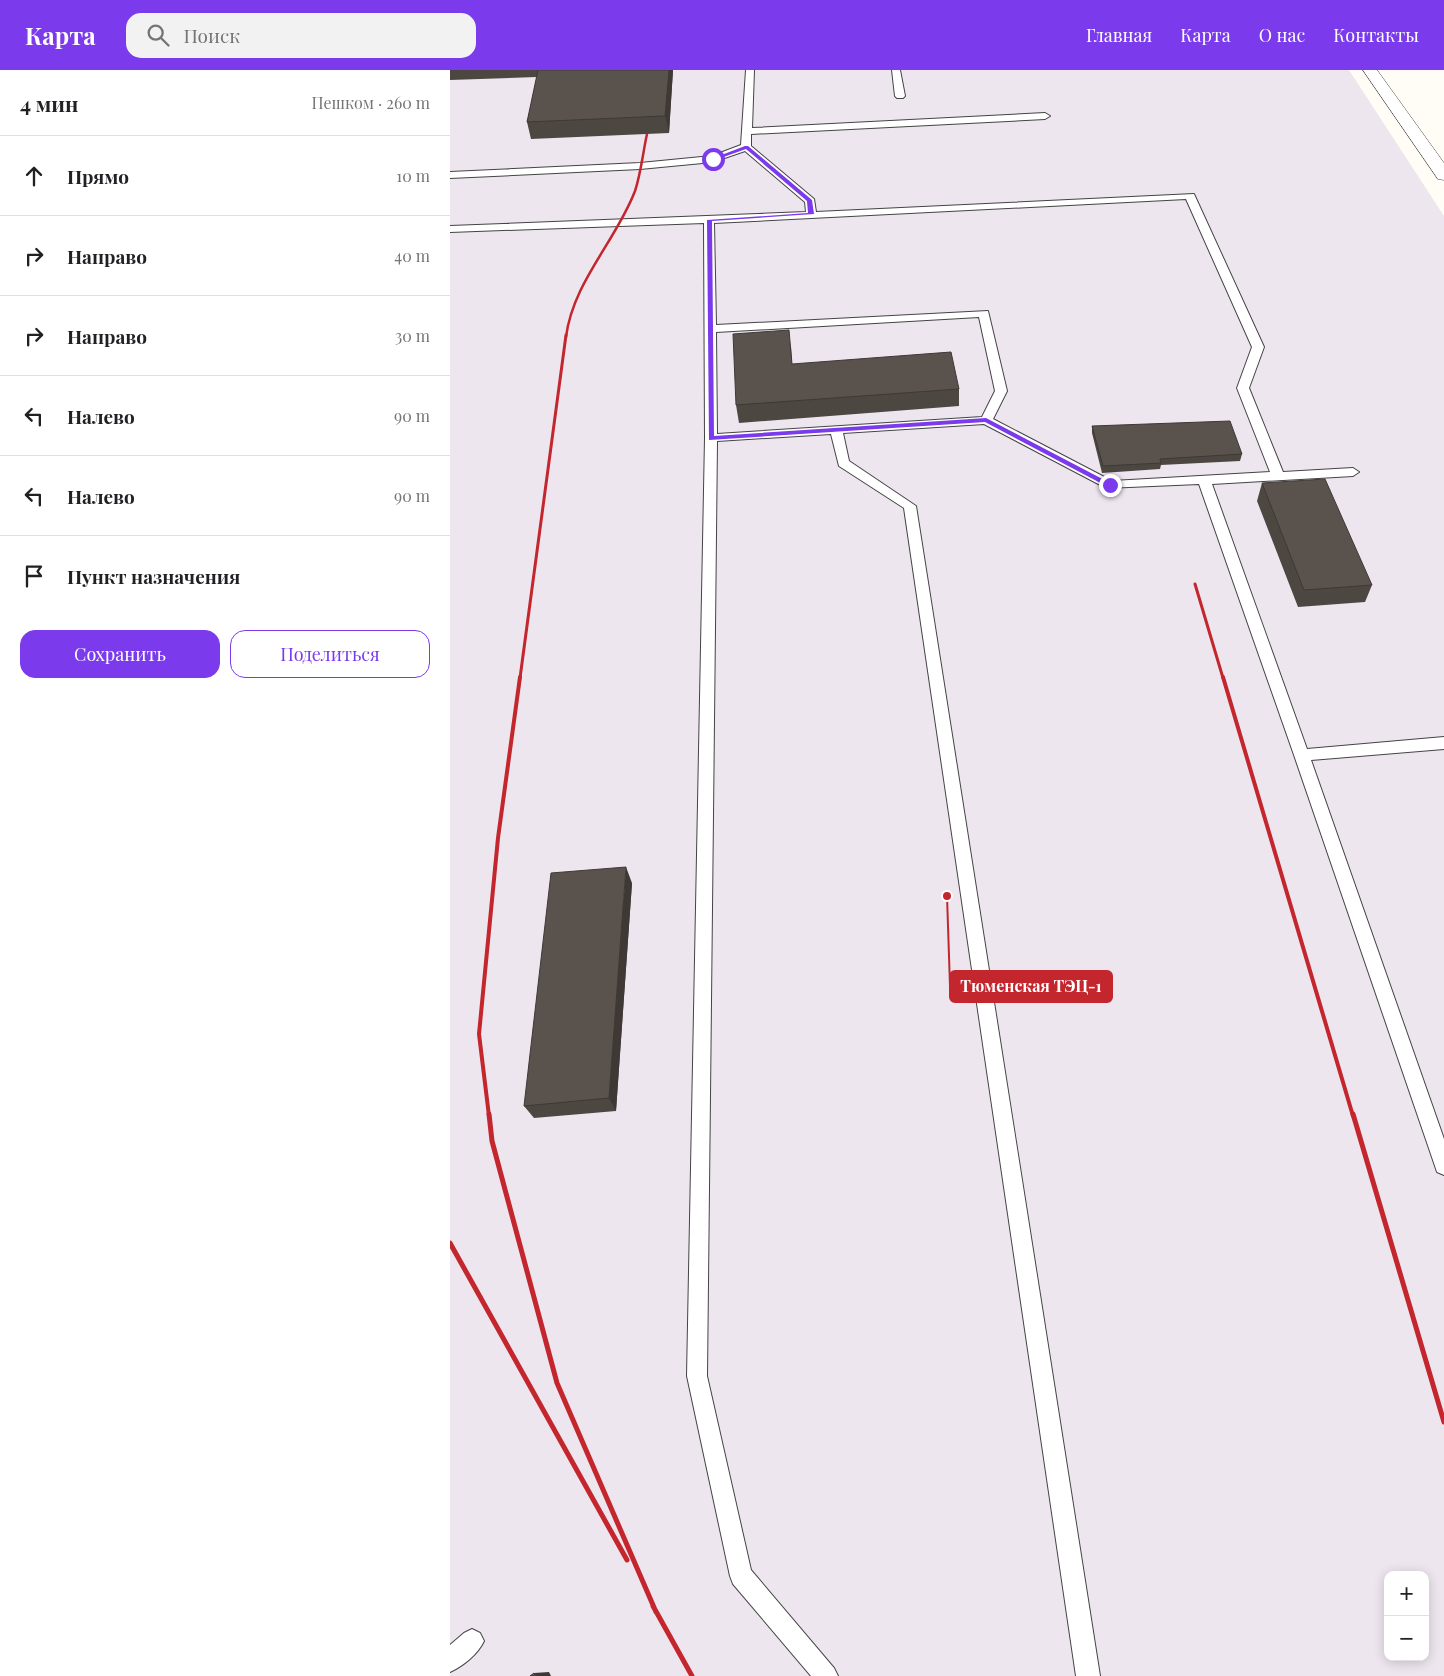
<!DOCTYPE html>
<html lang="ru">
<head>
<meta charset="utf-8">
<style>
	:root { --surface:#fff; --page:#f2f2f2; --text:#202124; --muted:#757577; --line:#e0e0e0; --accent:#7c3aed }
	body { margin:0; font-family:"Playfair Display",serif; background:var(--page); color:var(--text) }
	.controls { position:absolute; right:15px; bottom:15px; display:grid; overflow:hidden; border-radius:10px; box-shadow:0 2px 12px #0003 }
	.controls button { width:45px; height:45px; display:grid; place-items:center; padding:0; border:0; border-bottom:1px solid var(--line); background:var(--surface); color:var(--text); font:25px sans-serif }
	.stop { position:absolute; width:15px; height:15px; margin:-11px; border:4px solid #7c3aed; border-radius:50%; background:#fff }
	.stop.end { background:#7c3aed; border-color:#fff; box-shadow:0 1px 5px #0008 }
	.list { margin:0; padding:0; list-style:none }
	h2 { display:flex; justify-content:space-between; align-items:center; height:65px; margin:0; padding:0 20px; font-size:21px }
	h2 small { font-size:16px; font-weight:400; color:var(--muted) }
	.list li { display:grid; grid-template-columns:32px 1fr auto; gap:15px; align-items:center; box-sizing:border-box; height:80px; padding:0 20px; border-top:1px solid var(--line) }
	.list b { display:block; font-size:19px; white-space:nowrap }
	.list em { font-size:16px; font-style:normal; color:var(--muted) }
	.actions { display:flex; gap:10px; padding:15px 20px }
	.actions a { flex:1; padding:11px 0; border:1px solid var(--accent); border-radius:15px; text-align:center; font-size:18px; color:var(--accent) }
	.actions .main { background:var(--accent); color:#fff }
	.icon { flex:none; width:28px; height:28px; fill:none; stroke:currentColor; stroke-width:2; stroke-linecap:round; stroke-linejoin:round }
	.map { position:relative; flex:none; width:994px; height:1606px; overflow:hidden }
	header { display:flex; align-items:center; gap:30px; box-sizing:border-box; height:70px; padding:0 25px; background:var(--accent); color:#fff }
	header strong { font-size:24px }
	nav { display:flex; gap:28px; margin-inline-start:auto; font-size:18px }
	.search { width:350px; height:45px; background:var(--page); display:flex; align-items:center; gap:12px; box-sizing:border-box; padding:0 18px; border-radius:15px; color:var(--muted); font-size:19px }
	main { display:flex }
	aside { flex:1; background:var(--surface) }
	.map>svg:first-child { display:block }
	.industrial { fill:#eee6ef; fill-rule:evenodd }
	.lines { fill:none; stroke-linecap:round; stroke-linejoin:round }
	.service-casing { stroke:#444; stroke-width:2 }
	.minor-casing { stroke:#444; stroke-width:1 }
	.service { fill:#fff; fill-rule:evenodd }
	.minor { fill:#fff; fill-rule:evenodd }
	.rail-far3 { stroke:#c4262e; stroke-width:2.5 }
	.rail-far2 { stroke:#c4262e; stroke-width:3 }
	.rail-far1 { stroke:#c4262e; stroke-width:4 }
	.rail { stroke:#c4262e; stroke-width:5 }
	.wall { fill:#4d4742 }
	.shaded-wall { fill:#3f3936 }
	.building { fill:#5a524d; stroke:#3f3936 }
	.route { fill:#7c3aed }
	.leader { fill:none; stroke:#c4262e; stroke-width:2 }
	.callout-dot { fill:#c4262e; stroke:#fff; stroke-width:2 }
	.callout { fill:#c4262e; stroke:#c4262e; stroke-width:2 }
	.callout-label { font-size:16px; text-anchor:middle; font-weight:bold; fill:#fff }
</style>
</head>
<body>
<header>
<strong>Карта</strong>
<div class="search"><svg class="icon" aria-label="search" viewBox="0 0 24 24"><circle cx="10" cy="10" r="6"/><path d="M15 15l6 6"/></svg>Поиск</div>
<nav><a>Главная</a><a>Карта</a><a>О нас</a><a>Контакты</a></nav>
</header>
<main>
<aside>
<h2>4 мин<small>Пешком · 260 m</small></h2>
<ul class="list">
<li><svg class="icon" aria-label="ahead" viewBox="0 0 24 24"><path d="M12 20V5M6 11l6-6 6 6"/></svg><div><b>Прямо</b></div><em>10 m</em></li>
<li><svg class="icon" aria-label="right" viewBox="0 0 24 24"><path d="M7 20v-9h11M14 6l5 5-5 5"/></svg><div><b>Направо</b></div><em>40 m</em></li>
<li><svg class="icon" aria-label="right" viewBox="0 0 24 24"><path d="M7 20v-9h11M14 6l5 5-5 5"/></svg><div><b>Направо</b></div><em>30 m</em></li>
<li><svg class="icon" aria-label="left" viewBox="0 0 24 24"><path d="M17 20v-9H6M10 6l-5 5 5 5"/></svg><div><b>Налево</b></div><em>90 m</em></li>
<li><svg class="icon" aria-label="left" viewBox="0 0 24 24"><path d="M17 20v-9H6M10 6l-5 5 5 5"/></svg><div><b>Налево</b></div><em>90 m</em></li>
<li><svg class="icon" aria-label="arrive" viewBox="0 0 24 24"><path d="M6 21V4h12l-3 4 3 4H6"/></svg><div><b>Пункт назначения</b></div></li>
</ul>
<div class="actions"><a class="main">Сохранить</a><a>Поделиться</a></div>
</aside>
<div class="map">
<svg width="994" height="1606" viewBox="0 0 994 1606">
	<rect width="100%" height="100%" fill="#fffdf5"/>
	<path class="industrial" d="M0,0H899L994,146V1606H0ZM938,1505H975V1587H938Z"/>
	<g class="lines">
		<defs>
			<path id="service" d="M296,0H304L302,58L595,43L600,46L595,49L301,64V76L364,129L366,142L744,124L814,277L799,318L833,402L903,398L909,402L903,406L762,414L857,679L994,667V679L861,690L994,1069V1105L987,1102L985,1096L844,685L749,414L656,418L534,354L393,363L399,391L466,436L650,1606H626L454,438L389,396L381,364L267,371L257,1306L301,1500L384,1598L388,1606H361L283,1514L280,1506L237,1306L255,368L254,153L0,162V156L356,142L355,132L295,81L263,92L190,99L0,108V102L190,93L262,86L291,75ZM736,129L802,277L787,318L820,402L662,411L543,349L557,321L538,241L266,255L264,153ZM529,247L545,321L532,347L267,364L266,262Z
				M442,0H450L455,26L453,28H447L445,26Z
				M22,1559L30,1563L34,1571C28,1584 13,1596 0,1602V1575L14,1563Z"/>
			<path id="minor" d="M913,0H927L994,93V110L988,109Z"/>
		</defs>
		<use href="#service" class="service-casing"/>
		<use href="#minor" class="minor-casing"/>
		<use href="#service" class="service"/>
		<use href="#minor" class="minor"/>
		<path class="rail-far3" d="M116,267C123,212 166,171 185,121C191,103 193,82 197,64"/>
		<path class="rail-far2" d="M745,514L773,608
			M70,608L116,265"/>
		<path class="rail-far1" d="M773,607L903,1046
			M39,1046L29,964L48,768L70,607"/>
		<path class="rail" d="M39,1044L42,1071L107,1313L206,1542
			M903,1044L994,1352
			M0,1173L177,1490
			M203,1536L242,1606"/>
	</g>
	<path class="wall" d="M0,0H223L219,63L81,69L77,52L87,7L0,10Z
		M341,277L342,294L509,319V336L289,353L286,335Z
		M642,356L792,384L790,391L711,395L710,399L652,403L642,363Z
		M812,413L922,515L915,532L848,537L807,431Z
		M182,813L166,1041L84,1048L74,1036Z"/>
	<path class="shaded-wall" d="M219,0H223L219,63L215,46Z
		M176,797L182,813L166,1041L159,1028Z
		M99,1602L101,1606H86L84,1603Z"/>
	<path class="building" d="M88,0H219L215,46L77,52Z
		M339,260L342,294L501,282L509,319L286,335L283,264Z
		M780,351L792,384L710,389L711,393L653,396L642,356Z
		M875,409L922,515L854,520L812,413Z
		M176,797L159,1028L74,1036L101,803Z
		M84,1603L86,1606H80Z"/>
	<path class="route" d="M295,76H298L362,130L364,144L262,151L264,366L536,348L662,414V417H658L535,352L259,370L257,150L358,143L357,131L296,79L265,90L261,89Z"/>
	<path class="leader" d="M497 826L500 916"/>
	<circle class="callout-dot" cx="497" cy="826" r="5"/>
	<rect class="callout" x="500" y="901" width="162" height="31" rx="5"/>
	<g class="callout-label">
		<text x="581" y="922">Тюменская ТЭЦ-1</text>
	</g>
</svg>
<div class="controls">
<button>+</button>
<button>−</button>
</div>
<div class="stop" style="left:263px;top:89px"></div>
<div class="stop end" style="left:660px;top:415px"></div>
</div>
</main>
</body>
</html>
